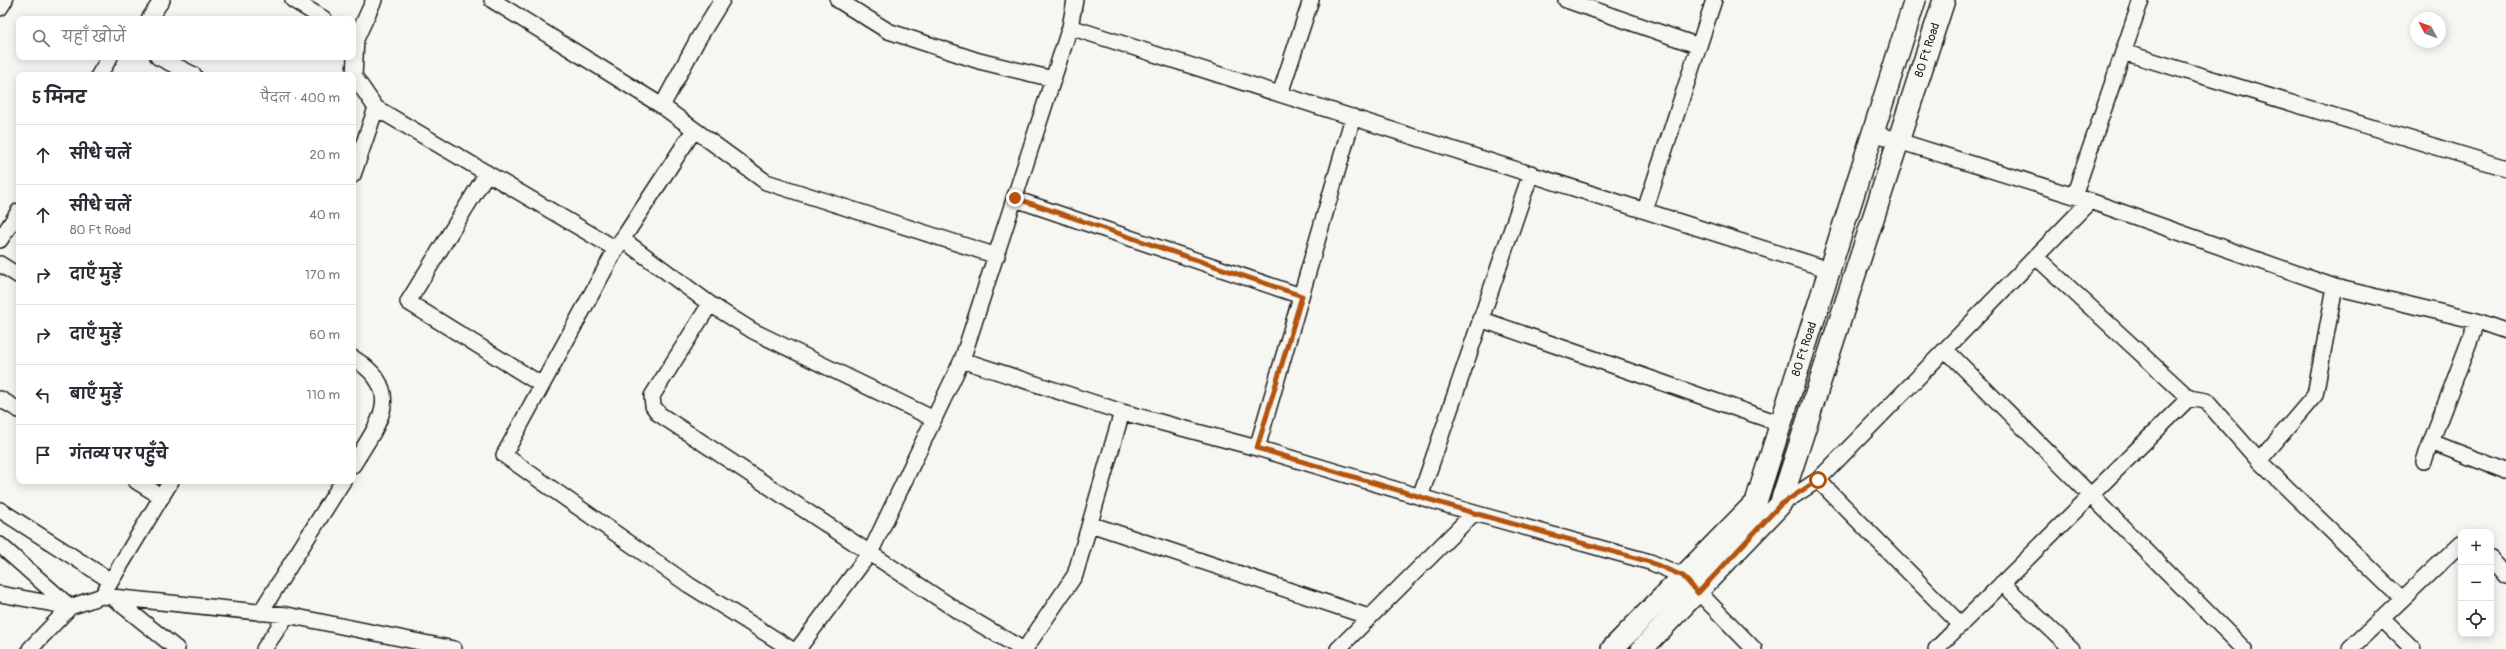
<!DOCTYPE html>
<html lang="hi">
<head>
<meta charset="utf-8">
<style>
	:root { --surface:#fff; --page:#f2f2f3; --text:#2b2b33; --muted:#7c7c81; --line:#e1e1e2 }
	body { margin:0; font-family:Pangolin,"Playpen Sans Deva",sans-serif; background:var(--page); color:var(--text) }
	.controls { position:absolute; right:12px; bottom:12px; display:grid; overflow:hidden; border-radius:8px; box-shadow:0 2px 10px #0003 }
	.controls button { width:36px; height:36px; display:grid; place-items:center; padding:0; border:0; border-bottom:1px solid var(--line); background:var(--surface); color:var(--text); font:20px sans-serif }
	.compass { position:absolute; left:2410px; top:12px; width:36px; height:36px; border-radius:50%; background:var(--surface); box-shadow:0 2px 10px #0003; rotate:311deg }
	.stop { position:absolute; width:12px; height:12px; margin:-9px; border:3px solid #b45309; border-radius:50%; background:#fff }
	.stop.end { background:#b45309; border-color:#fff; box-shadow:0 1px 4px #0008 }
	.list { margin:0; padding:0; list-style:none }
	h2 { display:flex; justify-content:space-between; align-items:center; height:52px; margin:0; padding:0 16px; font-size:17px }
	h2 small { font-size:13px; font-weight:400; color:var(--muted) }
	.list li { display:grid; grid-template-columns:26px 1fr auto; gap:12px; align-items:center; box-sizing:border-box; height:60px; padding:0 16px; border-top:1px solid var(--line) }
	.list b { display:block; font-size:15px; white-space:nowrap }
	.list p { margin:0; font-size:13px; white-space:nowrap; color:var(--muted) }
	.list em { font-size:13px; font-style:normal; color:var(--muted) }
	.icon { flex:none; width:22px; height:22px; fill:none; stroke:currentColor; stroke-width:2; stroke-linecap:round; stroke-linejoin:round }
	.map { position:relative; flex:none; width:2506px; height:649px; overflow:hidden }
	.search { position:absolute; background:var(--surface); box-shadow:0 2px 10px #0003; left:16px; top:16px; width:340px; height:44px; display:flex; align-items:center; gap:10px; box-sizing:border-box; padding:0 14px; border-radius:8px; color:var(--muted); font-size:15px }
	.panel { position:absolute; background:var(--surface); box-shadow:0 2px 10px #0003; left:16px; top:72px; width:340px; height:412px; border-radius:8px }
	.map>svg:first-child { display:block }
	.lines { fill:none; stroke-linecap:round; stroke-linejoin:round }
	.minor-casing { stroke:#1c1c1c; stroke-width:18 }
	.secondary-casing { stroke:#1c1c1c; stroke-width:24 }
	.minor { stroke:#f6f6f2; stroke-width:15 }
	.secondary { stroke:#f6f6f2; stroke-width:21 }
	.route { stroke:#b45309; stroke-width:5 }
	.labels { text-anchor:middle; stroke-width:4; stroke-linejoin:round; paint-order:stroke }
	.street-label { font-size:12px; fill:#1c1c1c; stroke:#f6f6f2 }
</style>
</head>
<body>
<div class="map">
<svg width="2506" height="649" viewBox="0 0 2506 649">
	<rect width="100%" height="100%" fill="#f6f6f2"/>
	<filter id="ink" filterUnits="userSpaceOnUse"><feTurbulence type="fractalNoise" baseFrequency=".025" numOctaves="2"/><feDisplacementMap in="SourceGraphic" scale="8" xChannelSelector="R" yChannelSelector="G"/><feConvolveMatrix kernelMatrix="1 2 1 2 8 2 1 2 1" color-interpolation-filters="sRGB"/></filter>
	<g filter="url(#ink)">
		<g class="lines">
			<defs>
				<path id="minor" d="M293,0L324,19
					M374,0L356,39L354,76L376,108L616,249L694,130
					M492,0L662,106L766,182L997,256
					M838,0L888,31L979,61L1053,79
					M1566,0L1699,46
					M0,8L5,0
					M149,19L162,0
					M1070,27L1830,270
					M2123,52L2506,168
					M158,57L194,75
					M99,75L110,57
					M1280,94L1311,0
					M662,106L698,39L722,0
					M1873,133L2090,201L2335,287L2477,321L2506,331
					M487,173L408,302L542,385
					M353,175L376,108
					M2074,196L2141,0
					M1015,199L1301,296
					M1645,210L1714,0
					M622,239L710,304L753,331L934,419
					M0,240L19,211
					M616,249L504,455L689,585L791,649
					M2036,257L2189,398
					M0,264L19,276
					M710,304L652,396L653,406L659,414L961,613L1022,649
					M1480,319L1781,424
					M2477,321L2431,442L2506,471
					M1946,350L2244,649
					M353,358C407,391 378,424 353,465
					M962,360L1122,412L1257,448L1474,513L1650,562L1683,576L1754,649
					M0,399L19,410
					M1257,448L1353,117
					M2259,461L2315,395L2335,287
					M2424,461L2431,442
					M1818,480L1961,625
					M136,481L162,497
					M1420,497L1531,173
					M1780,505L1818,480L2090,201
					M0,510L111,581
					M1090,524L1369,617
					M0,545L70,607L30,649
					M2491,559L2506,576
					M2002,583L2072,649
					M0,594L70,607L102,596L287,615L454,649
					M102,596L171,481
					M112,597L177,649
					M260,613L343,481
					M2381,618L2413,649
					M264,649L287,615
					M798,649L871,551L962,360L1070,27L1075,0
					M1025,649L1075,575L1122,412
					M1338,649L1474,513
					M1936,649L2189,398L2206,401L2259,461L2402,599
					M2350,649L2461,543"/>
				<path id="secondary" d="M1612,649L1756,502L1915,0
					M1642,649L1780,505L1944,0"/>
			</defs>
			<use href="#minor" class="minor-casing"/>
			<use href="#secondary" class="secondary-casing"/>
			<use href="#minor" class="minor"/>
			<use href="#secondary" class="secondary"/>
		</g>
	</g>
	<g class="lines" filter="url(#ink)">
		<path class="route" d="M1015,198L1302,296L1257,448L1474,513L1650,562L1683,576L1698,593L1780,505L1818,480"/>
	</g>
	<g class="labels">
		<g class="street-label">
			<text transform="translate(1927 50) rotate(-72)" y="4">80 Ft Road</text>
			<text transform="translate(1804 349) rotate(-72)" y="4">80 Ft Road</text>
		</g>
	</g>
</svg>
<div class="controls">
<button>+</button>
<button>−</button>
<button><svg class="icon" aria-label="locate" viewBox="0 0 24 24"><circle cx="12" cy="12" r="6"/><path d="M12 2v4M12 18v4M2 12h4M18 12h4"/></svg></button>
</div>
<svg class="compass" viewBox="-18 -18 36 36"><path d="M0-13l5 13h-10z" fill="#e53935"/><path d="M0 13l5-13h-10z" fill="#7c7c81"/></svg>
<div class="stop" style="left:1818px;top:480px"></div>
<div class="stop end" style="left:1015px;top:198px"></div>
<div class="search"><svg class="icon" aria-label="search" viewBox="0 0 24 24"><circle cx="10" cy="10" r="6"/><path d="M15 15l6 6"/></svg>यहाँ खोजें</div>
<section class="panel">
<h2>5 मिनट<small>पैदल · 400 m</small></h2>
<ul class="list">
<li><svg class="icon" aria-label="ahead" viewBox="0 0 24 24"><path d="M12 20V5M6 11l6-6 6 6"/></svg><div><b>सीधे चलें</b></div><em>20 m</em></li>
<li><svg class="icon" aria-label="ahead" viewBox="0 0 24 24"><path d="M12 20V5M6 11l6-6 6 6"/></svg><div><b>सीधे चलें</b><p>80 Ft Road</p></div><em>40 m</em></li>
<li><svg class="icon" aria-label="right" viewBox="0 0 24 24"><path d="M7 20v-9h11M14 6l5 5-5 5"/></svg><div><b>दाएँ मुड़ें</b></div><em>170 m</em></li>
<li><svg class="icon" aria-label="right" viewBox="0 0 24 24"><path d="M7 20v-9h11M14 6l5 5-5 5"/></svg><div><b>दाएँ मुड़ें</b></div><em>60 m</em></li>
<li><svg class="icon" aria-label="left" viewBox="0 0 24 24"><path d="M17 20v-9H6M10 6l-5 5 5 5"/></svg><div><b>बाएँ मुड़ें</b></div><em>110 m</em></li>
<li><svg class="icon" aria-label="arrive" viewBox="0 0 24 24"><path d="M6 21V4h12l-3 4 3 4H6"/></svg><div><b>गंतव्य पर पहुँचे</b></div></li>
</ul>
</section>
</div>
</body>
</html>
